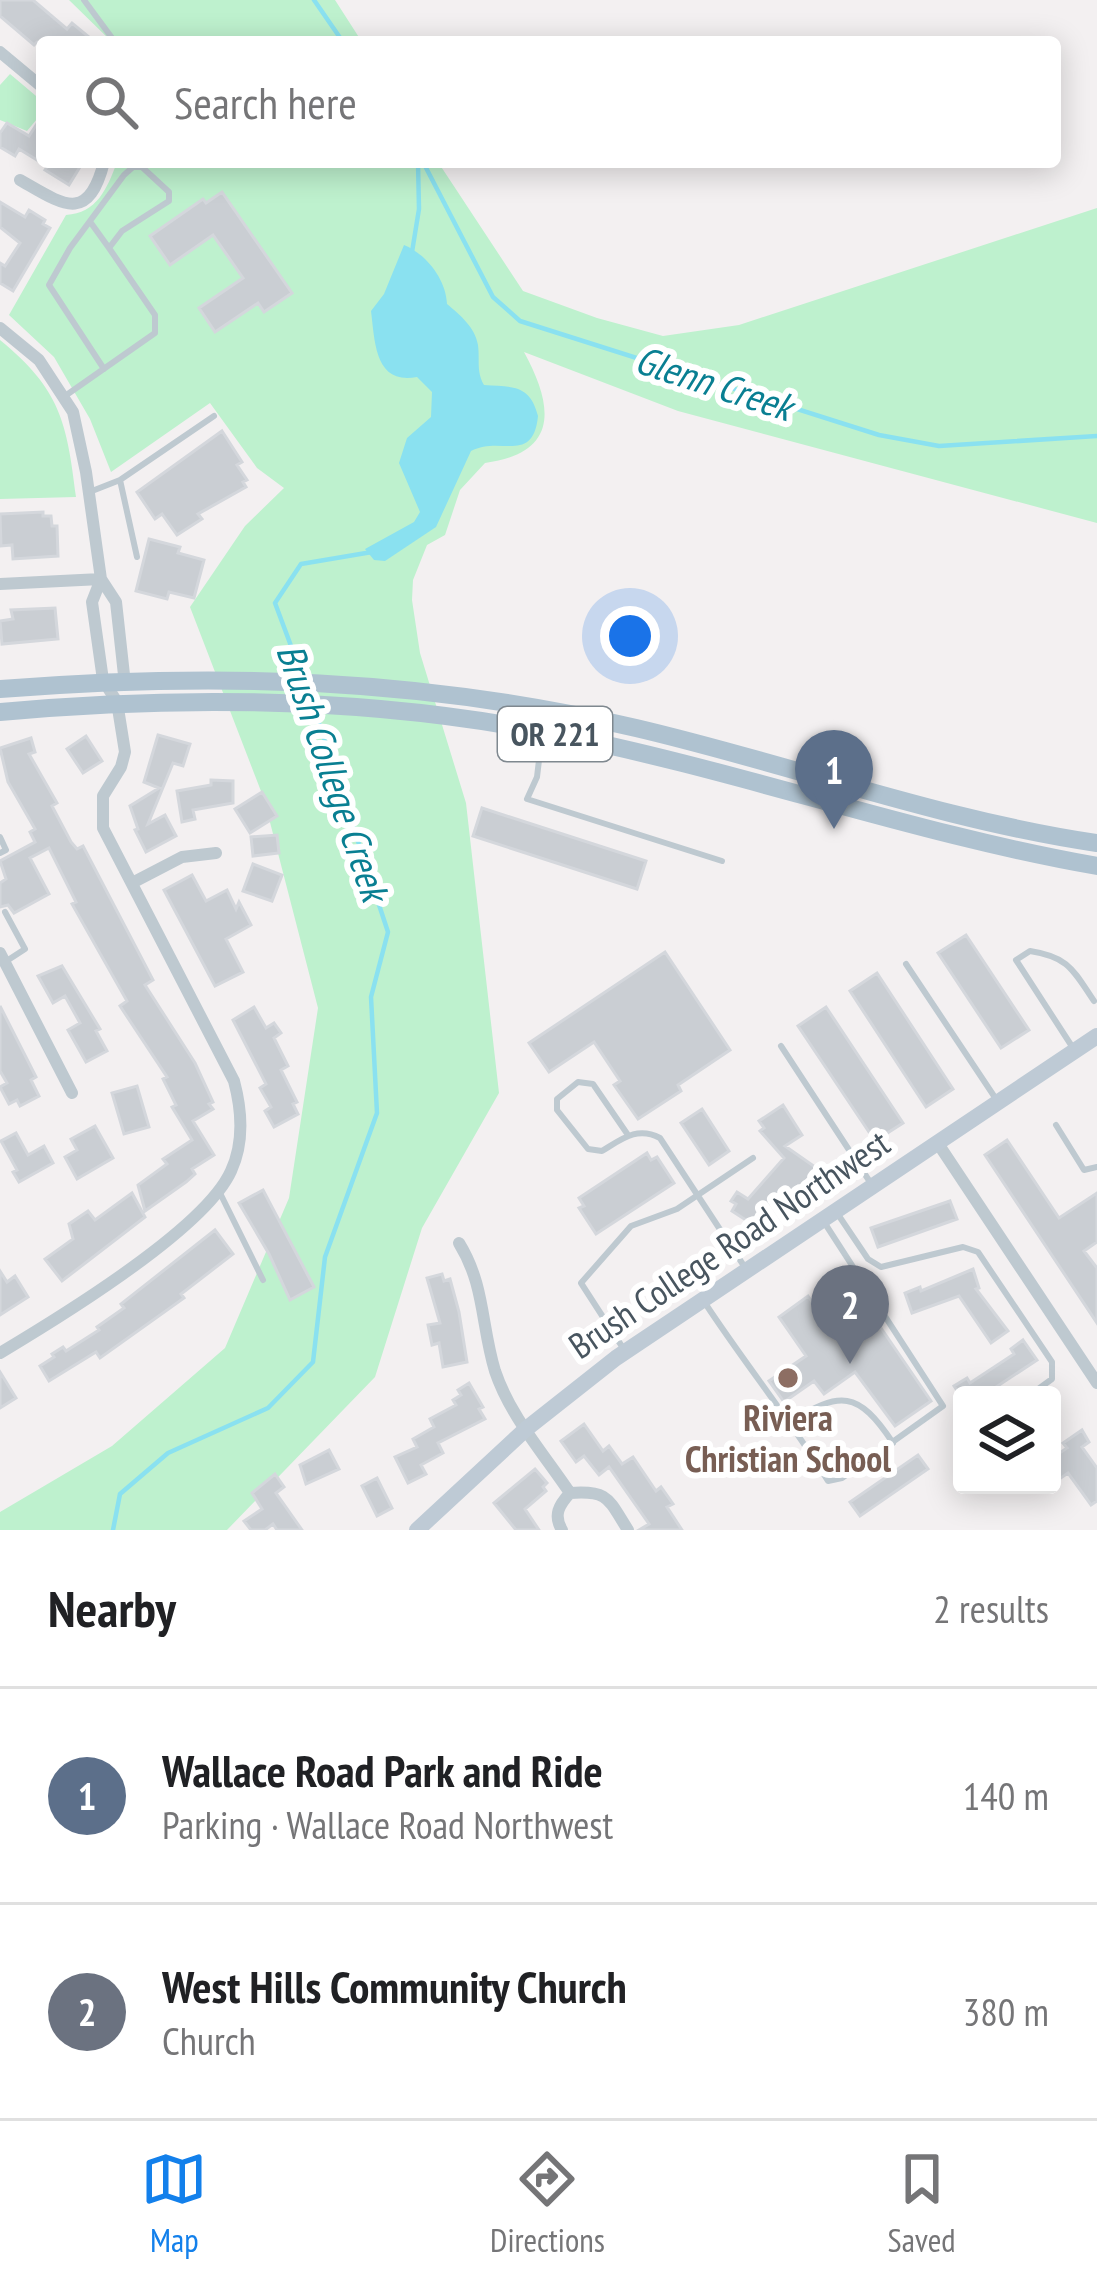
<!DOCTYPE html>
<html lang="en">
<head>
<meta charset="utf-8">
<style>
	:root { --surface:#fff; --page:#f2f2f2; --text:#202124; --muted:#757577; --line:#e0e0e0; --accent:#1380eb }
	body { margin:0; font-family:"PT Sans Narrow",sans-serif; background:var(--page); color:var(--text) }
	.controls { position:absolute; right:36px; bottom:36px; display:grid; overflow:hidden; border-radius:12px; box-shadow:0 6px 30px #0003 }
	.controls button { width:108px; height:108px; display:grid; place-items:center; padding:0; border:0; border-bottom:3px solid var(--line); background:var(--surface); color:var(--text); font:60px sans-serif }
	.you { position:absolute; left:630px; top:636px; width:42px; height:42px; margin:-30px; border:9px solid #fff; border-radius:50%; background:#1a73e8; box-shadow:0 0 0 18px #1a73e833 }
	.badge { display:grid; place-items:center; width:78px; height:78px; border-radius:50%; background:var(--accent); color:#fff; font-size:39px; font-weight:700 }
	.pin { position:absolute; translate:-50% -99px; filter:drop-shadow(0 3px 6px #0008) }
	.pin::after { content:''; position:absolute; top:63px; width:42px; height:36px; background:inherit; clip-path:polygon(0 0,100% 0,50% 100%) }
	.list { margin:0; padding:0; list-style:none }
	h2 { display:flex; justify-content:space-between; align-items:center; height:156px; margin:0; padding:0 48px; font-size:51px }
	h2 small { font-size:39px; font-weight:400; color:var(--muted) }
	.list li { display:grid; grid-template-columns:78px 1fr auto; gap:36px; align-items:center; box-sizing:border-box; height:216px; padding:0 48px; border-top:3px solid var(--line) }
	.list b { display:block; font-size:45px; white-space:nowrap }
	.list p { margin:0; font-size:39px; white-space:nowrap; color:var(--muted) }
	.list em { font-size:39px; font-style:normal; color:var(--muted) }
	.icon { flex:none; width:66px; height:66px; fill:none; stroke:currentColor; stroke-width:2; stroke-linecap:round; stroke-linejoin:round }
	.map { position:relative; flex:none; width:1097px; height:1530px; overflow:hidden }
	.search { position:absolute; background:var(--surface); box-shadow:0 6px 30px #0003; left:36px; right:36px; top:36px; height:132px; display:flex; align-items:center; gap:30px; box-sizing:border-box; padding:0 42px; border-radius:12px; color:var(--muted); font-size:45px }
	.sheet { height:588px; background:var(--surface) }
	nav { display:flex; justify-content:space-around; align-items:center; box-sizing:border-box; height:168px; border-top:3px solid var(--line); background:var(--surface); font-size:33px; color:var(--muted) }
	nav a { display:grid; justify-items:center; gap:6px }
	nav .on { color:var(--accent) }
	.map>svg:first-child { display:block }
	.green { fill:#bef1ce }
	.water { fill:#8ae1f0 }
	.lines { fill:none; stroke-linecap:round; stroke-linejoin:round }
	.stream { stroke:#8ae1f0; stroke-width:4.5 }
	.building { fill:#caced3; stroke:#d4d7dc; stroke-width:3 }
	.lane { stroke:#bec9d0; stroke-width:6 }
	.street { stroke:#bec9d0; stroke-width:12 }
	.secondary { stroke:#becad5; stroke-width:16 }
	.primary { stroke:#afc2d0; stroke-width:18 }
	.education-dot { fill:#8d6e63; stroke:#fff; stroke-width:4.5 }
	.labels { text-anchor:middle; stroke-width:12; stroke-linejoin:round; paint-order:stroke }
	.shield { fill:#fff; stroke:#7f888f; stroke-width:3 }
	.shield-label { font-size:33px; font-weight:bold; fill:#48555f }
	.street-label { font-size:36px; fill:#48555f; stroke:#fff }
	.education-label { font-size:36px; font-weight:bold; fill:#785e54; stroke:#fff }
	.water-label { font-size:39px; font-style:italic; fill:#097f92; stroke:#fff }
</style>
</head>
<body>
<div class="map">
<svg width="1097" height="1530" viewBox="0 0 1097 1530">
	<rect width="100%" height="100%" fill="#f3f0f1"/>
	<path class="green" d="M69,0H335L362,42H112Z
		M10,74L42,101V113L27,131L0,120V85Z
		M117,162H438L523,291L597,318L663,336L739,325L1097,208V523L678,411L524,352C554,407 559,453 485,463L460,490L445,535L427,545L413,580L412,600L420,653L466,803L499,1093L422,1228L375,1377L227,1530H0V1512L112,1446L225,1348L289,1198L318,1008L264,799L190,607L245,526L284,488L257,468L210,403L111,472L90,419L54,357L9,315L66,215C97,213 107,189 117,162Z
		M0,340C60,389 67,422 76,497L0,499Z"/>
	<path class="water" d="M404,245C426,254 446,279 447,304C460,315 475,327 478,345C480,360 476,371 484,385C512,387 530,384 538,416C533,465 500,435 471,451L436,527L385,561L374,560L365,549L414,522L420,512L399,463L407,438L431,417L432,392L417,377C375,385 375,343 371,311L384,294Z"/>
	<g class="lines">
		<path class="stream" d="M314,0L343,42
			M423,162L493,297L520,321L879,435L939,446L1097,436
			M412,252L419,209L418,162
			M303,678L275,603L301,564L372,552
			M113,1530L120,1494L168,1453L268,1408L313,1362L325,1257L377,1113L371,997L388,932L315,711"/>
	</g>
	<path class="building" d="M0,0H33L67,29L72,23L95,42H37L34,45L0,16Z
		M42,116V163L19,149L15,156L0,147V133L7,123L29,136Z
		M50,162H83L69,185L45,170Z
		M222,192L292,293L264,312L258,303L215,332L199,308L243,278L213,235L170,265L150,236L203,199L206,203Z
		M0,202L25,217L29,210L45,220L43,224L50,228L13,291L0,283V263L5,266L20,243L0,227Z
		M222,431L242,462L237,465L247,480L243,482L246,487L198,514L202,519L177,535L162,514L155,519L137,492Z
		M43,512V516H51L52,526H57L58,556L13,559L12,545L1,546L0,514Z
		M149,539L180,547L178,553L204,560L194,598L169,592L167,599L136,591Z
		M55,608L58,639L2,644L0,621L13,619L11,610Z
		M158,735L190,744L183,766L173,763L148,824L165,815L176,836L146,852L135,830L138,829L130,806L159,788L144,782Z
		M86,736L102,761L83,773L67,749Z
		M31,738L35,752L29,754L57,803L52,806L71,842L77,849L83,846L153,980L145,985L195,1063L213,1102L209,1104L213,1109L193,1121L214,1155L192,1169L195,1174L186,1182L145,1211L138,1185L167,1164L163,1159L192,1140L172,1107L176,1105L163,1079L167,1077L120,1006L127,1001L72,904L76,902L49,848L30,858L49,894L14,913L8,905L0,907V883L6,879L0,861L35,842L30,832L35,829L8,782L0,748Z
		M211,780L233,781V803L193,810L195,819L182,822L177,791L211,785Z
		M262,792L277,816L250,833L235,809Z
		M482,808L646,861L637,889L473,836Z
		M277,835L279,853L253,856L251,837Z
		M253,864L282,875L272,901L243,891Z
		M192,875L206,901L227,890L236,909L239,902L251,925L226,939L243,972L215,986L164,890Z
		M966,935L1029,1030L1001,1048L938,953Z
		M665,952L730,1050L678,1085L681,1091L638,1119L614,1085L620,1081L594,1042L549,1072L529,1043Z
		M62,966L100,1029L96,1031L107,1051L86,1062L68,1030L80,1023L65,996L53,1003L38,976Z
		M877,973L953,1089L926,1107L850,991Z
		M0,1006L36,1077L31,1080L39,1096L20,1106L17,1100L9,1104L0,1087L7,1083L0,1071Z
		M254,1007L266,1028L274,1023L281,1033L274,1038L288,1066L281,1070L297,1102L293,1104L298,1114L274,1127L265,1111L271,1107L260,1088L266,1084L233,1020Z
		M826,1007L903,1123L875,1141L798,1026Z
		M137,1086L149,1127L124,1134L112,1093Z
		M783,1105L802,1135L785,1146L818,1169L797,1197L792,1193L781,1209L770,1202L755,1226L732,1211L736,1204L731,1201L737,1192L748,1199L784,1158L760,1131L764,1128L759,1121Z
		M702,1109L729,1151L709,1165L681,1123Z
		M95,1126L113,1158L77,1179L65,1157L77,1150L71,1139Z
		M16,1133L28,1155L44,1146L53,1163L19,1182L13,1172L17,1170L1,1141Z
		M1007,1140L1059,1218L1097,1193V1242L1084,1251L1097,1268V1323L985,1155Z
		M647,1153L651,1160L657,1157L674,1183L596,1234L579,1208L584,1206L579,1198Z
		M263,1190L314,1287L290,1300L269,1254L239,1203Z
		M132,1193L145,1217L62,1281L45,1259L73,1239L69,1224L88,1211L95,1220Z
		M950,1201L957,1219L878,1247L871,1228Z
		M215,1230L233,1254L181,1294L184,1298L100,1358L96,1352L49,1381L40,1366L54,1357L52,1354L63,1347L66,1351L99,1330L97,1327L124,1308L121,1304Z
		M973,1269L979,1288L976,1289L1008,1331L991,1343L959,1296L912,1313L905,1293L920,1287L921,1291Z
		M0,1271L7,1282L15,1276L28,1297L0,1315Z
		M442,1274L444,1281L450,1279L459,1312L467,1362L443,1367L439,1343L432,1345L428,1325L440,1323L427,1278Z
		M808,1296L835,1335L870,1312L931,1401L895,1426L855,1372L824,1394L814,1381L784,1402L769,1381L806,1356L779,1317Z
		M1023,1340L1037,1360L984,1395H960L954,1386L967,1378L970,1383L1014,1354L1011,1349Z
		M0,1372L16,1398L0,1408Z
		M469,1383L483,1407L479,1409L485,1419L438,1443L443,1453L421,1465L426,1474L408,1483L395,1457L417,1447L413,1439L434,1427L430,1419L456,1405L453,1400L461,1395L458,1390Z
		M584,1424L603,1451L609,1446L622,1464L633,1457L656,1491L661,1487L673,1504L667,1507L682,1530H639L649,1524L609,1467L599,1475L584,1456L576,1462L561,1441Z
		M1082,1430L1089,1442L1082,1447L1097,1468V1501L1091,1505L1068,1473L1052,1484V1458L1067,1448L1063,1443Z
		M329,1450L339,1469L306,1484L300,1465Z
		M918,1455L928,1469L860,1516L850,1502Z
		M535,1469L547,1483L543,1487L546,1491L525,1509L539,1530H516L494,1503Z
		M275,1474L284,1487L276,1493L302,1530H277L273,1524L265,1530H251L244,1521L262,1509L252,1493Z
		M377,1478L392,1508L377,1516L362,1486Z"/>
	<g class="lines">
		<path class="lane" d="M84,0L115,42
			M91,223L109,248
			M65,396C95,375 125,354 155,333V315L109,248L122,231L169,201V192L142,167H133L124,175L70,248L49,285L104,369
			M120,480L137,557
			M92,491L120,480L214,416
			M542,735L537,777L527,799L722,861
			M0,837L6,850L0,853
			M5,962L25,949L5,912
			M906,964L996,1099
			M781,1046L870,1182
			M1073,1048L1016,960L1030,951C1069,957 1073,970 1094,1001
			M1056,1125L1084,1170L1097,1167
			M628,1135L593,1084L578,1082L557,1099V1110L588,1149L602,1151C622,1139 637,1126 660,1138L744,1266
			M219,1191L263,1280
			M837,1213L868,1259L881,1267L963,1247L978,1252L1052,1362V1379L1030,1395
			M705,1303C745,1364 790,1419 828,1481L842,1478L943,1406L824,1222
			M623,1348L581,1283L631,1226L677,1209L753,1158
			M790,1422C840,1391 858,1390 893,1443"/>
		<path class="street" d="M0,52L42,87
			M20,180C62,204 88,225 104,162
			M0,328L39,360L73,412L86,472L101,579L116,602L125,684
			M0,584L101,579
			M132,883L182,857L216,853
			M0,953L72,1093
			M937,1142L1097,1383
			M459,1243C485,1285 481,1325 495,1371C510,1416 544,1454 570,1493
			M0,1353C57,1319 205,1229 231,1171C244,1143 242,1111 234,1081L103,828V796L121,767L125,752L117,702L103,680L92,602L101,579
			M562,1530C553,1515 559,1505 570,1493C609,1490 608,1499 628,1530"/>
		<path class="secondary" d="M417,1530L526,1429L616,1358L1097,1036"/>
		<path class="primary" d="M0,689C219,672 421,678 636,728C790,764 940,820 1097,843
			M0,712C186,695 372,697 555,734C738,770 914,834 1097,866"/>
	</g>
	<circle class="education-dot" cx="788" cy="1378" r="12"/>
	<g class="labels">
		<rect class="shield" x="498" y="707" width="114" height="54" rx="9"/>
		<g class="shield-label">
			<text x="555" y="746">OR 221</text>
		</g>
		<g class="street-label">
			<text transform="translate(729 1244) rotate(-34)" y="13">Brush College Road Northwest</text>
		</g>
		<g class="education-label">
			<text x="788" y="1431">Riviera<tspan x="788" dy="41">Christian School</tspan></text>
		</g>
		<g class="water-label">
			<text transform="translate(714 383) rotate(18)" y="14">Glenn Creek</text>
			<text transform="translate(333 772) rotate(71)" y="14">Brush College Creek</text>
		</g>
	</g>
</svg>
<div class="controls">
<button><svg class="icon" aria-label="layers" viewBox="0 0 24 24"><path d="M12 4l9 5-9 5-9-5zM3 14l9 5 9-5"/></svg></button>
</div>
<div class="you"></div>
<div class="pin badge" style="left:834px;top:829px;background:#5c6f8a">1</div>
<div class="pin badge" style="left:850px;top:1364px;background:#6b7280">2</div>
<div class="search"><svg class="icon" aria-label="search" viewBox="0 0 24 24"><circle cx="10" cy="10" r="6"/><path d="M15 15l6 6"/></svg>Search here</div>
</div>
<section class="sheet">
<h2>Nearby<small>2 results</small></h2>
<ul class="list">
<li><span class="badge" style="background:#5c6f8a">1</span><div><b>Wallace Road Park and Ride</b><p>Parking · Wallace Road Northwest</p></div><em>140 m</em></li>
<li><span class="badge" style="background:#6b7280">2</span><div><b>West Hills Community Church</b><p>Church</p></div><em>380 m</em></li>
</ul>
</section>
<nav>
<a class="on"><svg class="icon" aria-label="map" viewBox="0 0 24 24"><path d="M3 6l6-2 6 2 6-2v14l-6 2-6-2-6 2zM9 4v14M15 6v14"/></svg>Map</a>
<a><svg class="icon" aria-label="directions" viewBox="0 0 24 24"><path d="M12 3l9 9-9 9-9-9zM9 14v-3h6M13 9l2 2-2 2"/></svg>Directions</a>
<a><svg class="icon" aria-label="saved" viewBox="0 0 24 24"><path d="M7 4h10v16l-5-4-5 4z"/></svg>Saved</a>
</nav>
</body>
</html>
